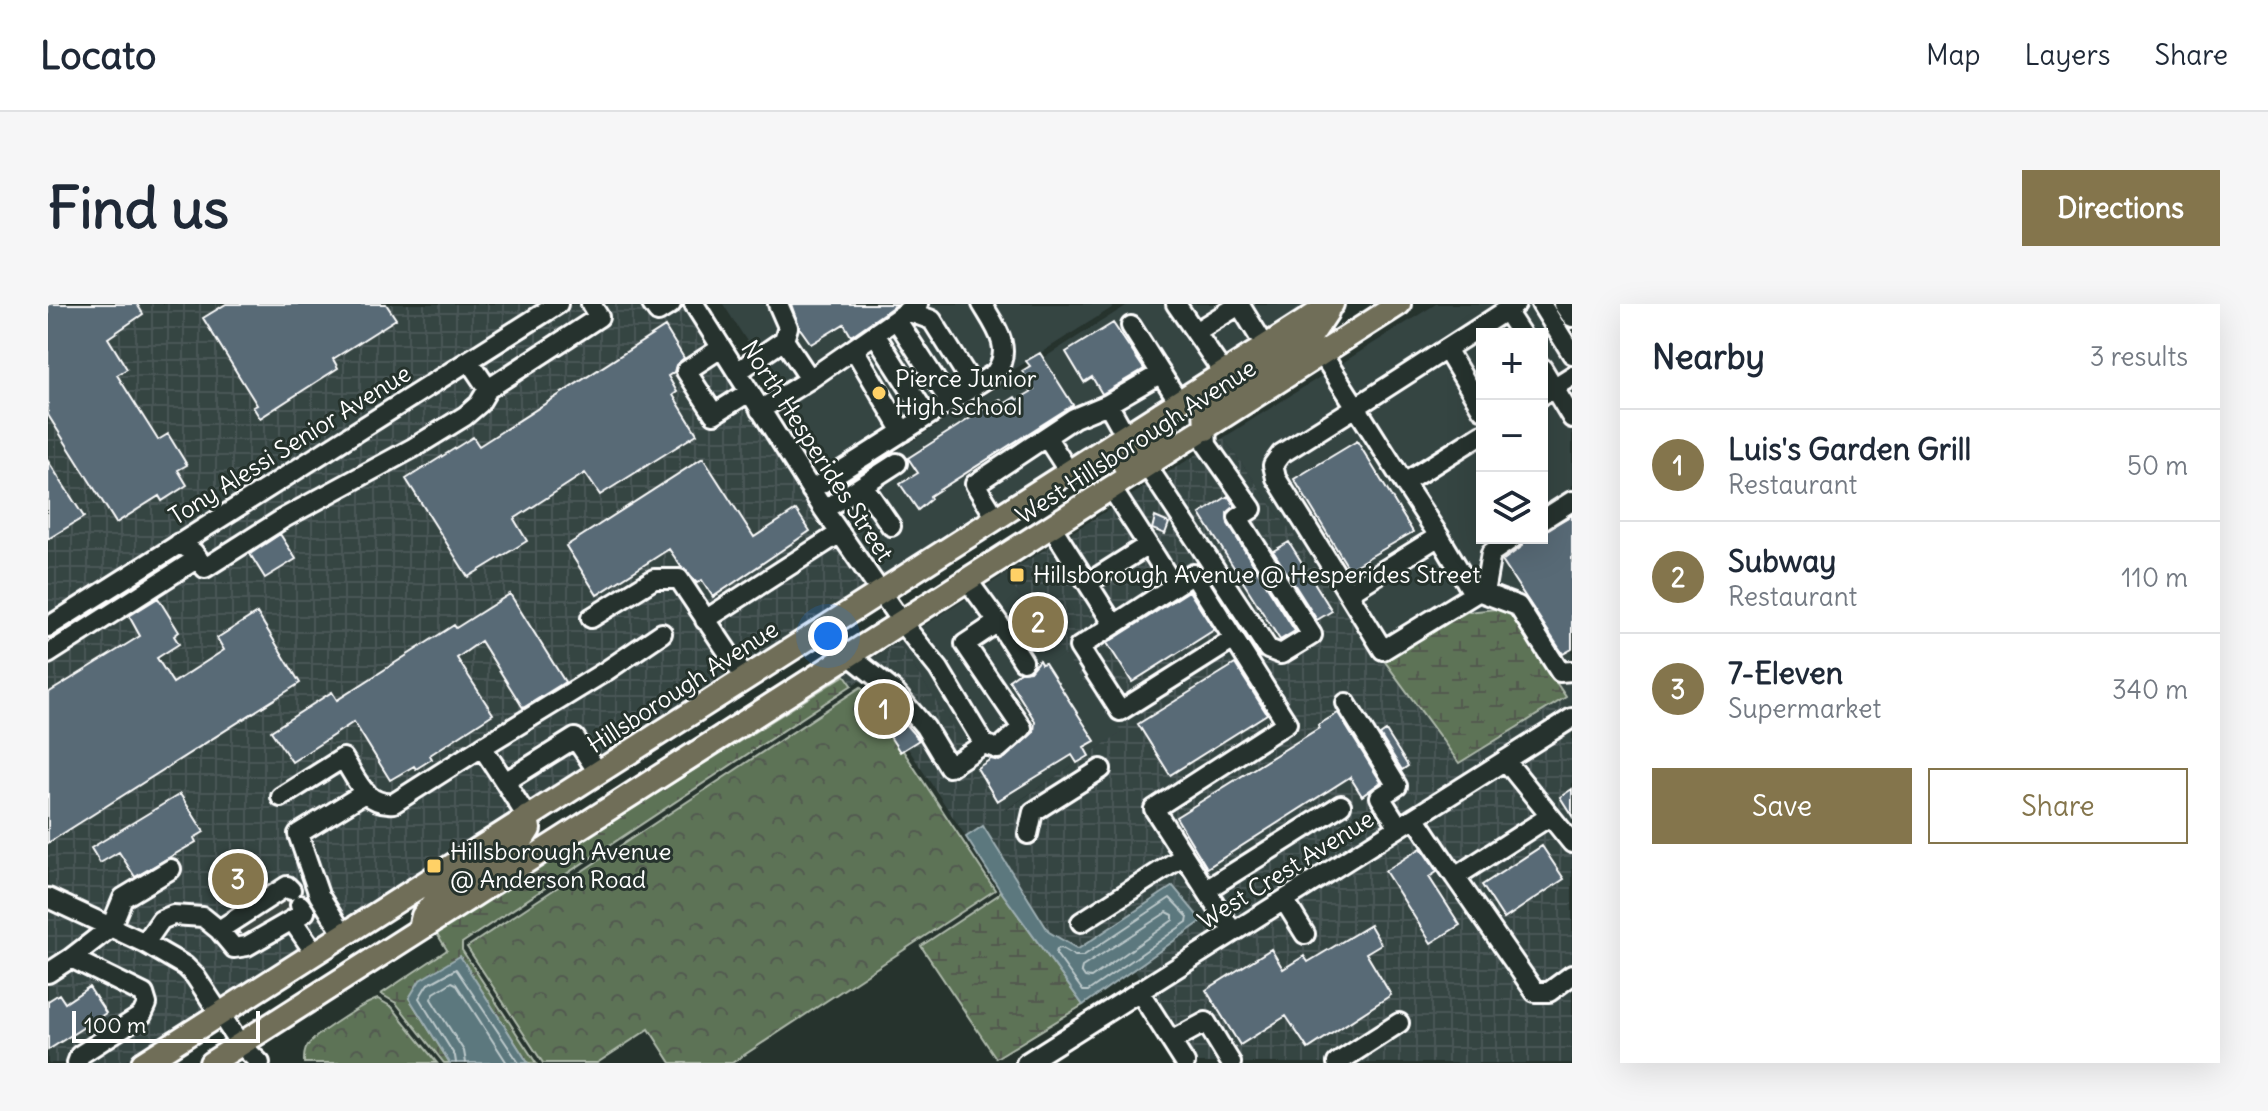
<!DOCTYPE html>
<html lang="en">
<head>
<meta charset="utf-8">
<style>
	:root { --surface:#fff; --page:#f6f6f7; --text:#1f2937; --muted:#747a83; --line:#e0e1e3; --accent:#84754c }
	body { margin:0; font-family:Delius,sans-serif; background:var(--page); color:var(--text) }
	.controls { position:absolute; right:24px; top:24px; display:grid; overflow:hidden; border-radius:0px; box-shadow:0 8px 32px #0002 }
	.controls button { width:72px; height:72px; display:grid; place-items:center; padding:0; border:0; border-bottom:2px solid var(--line); background:var(--surface); color:var(--text); font:40px sans-serif }
	.scale { position:absolute; left:24px; bottom:20px; width:188px; box-sizing:border-box; padding-left:8px; border:4px solid #fff; border-top:0; font-size:22px; line-height:28px; white-space:nowrap; color:#fff; -webkit-text-stroke:6px #26332d; paint-order:stroke }
	.you { position:absolute; left:780px; top:332px; width:28px; height:28px; margin:-20px; border:6px solid #fff; border-radius:50%; background:#1a73e8; box-shadow:0 0 0 12px #1a73e833 }
	.badge { display:grid; place-items:center; width:52px; height:52px; border-radius:50%; background:var(--accent); color:#fff; font-size:26px; font-weight:700 }
	.pin { position:absolute; translate:-50% -50%; border:4px solid #fff; box-shadow:0 2px 8px #0006 }
	.list { margin:0; padding:0; list-style:none }
	h2 { display:flex; justify-content:space-between; align-items:center; height:104px; margin:0; padding:0 32px; font-size:34px }
	h2 small { font-size:26px; font-weight:400; color:var(--muted) }
	.list li { display:grid; grid-template-columns:52px 1fr auto; gap:24px; align-items:center; box-sizing:border-box; height:112px; padding:0 32px; border-top:2px solid var(--line) }
	.list b { display:block; font-size:30px; white-space:nowrap }
	.list p { margin:0; font-size:26px; white-space:nowrap; color:var(--muted) }
	.list em { font-size:26px; font-style:normal; color:var(--muted) }
	.actions { display:flex; gap:16px; padding:24px 32px }
	.actions a { flex:1; padding:18px 0; border:2px solid var(--accent); border-radius:0px; text-align:center; font-size:28px; color:var(--accent) }
	.actions .main { background:var(--accent); color:#fff }
	.icon { flex:none; width:44px; height:44px; fill:none; stroke:currentColor; stroke-width:2; stroke-linecap:round; stroke-linejoin:round }
	.map { position:relative; flex:none; width:1524px; height:759px; overflow:hidden; border-radius:0px }
	header { display:flex; align-items:center; gap:48px; box-sizing:border-box; height:112px; padding:0 40px; background:var(--surface); border-bottom:2px solid var(--line) }
	header strong { font-size:38px }
	nav { display:flex; gap:44px; margin-inline-start:auto; font-size:28px }
	.intro { display:flex; align-items:center; justify-content:space-between; box-sizing:border-box; height:192px; padding:0 48px }
	h1 { margin:0; font-size:56px }
	.button { padding:20px 36px; border-radius:0px; background:var(--accent); color:#fff; font-size:28px; font-weight:700 }
	main { display:flex; gap:48px; padding:0 48px }
	aside { flex:1; background:var(--surface); border-radius:0px; box-shadow:0 8px 32px #0002 }
	.map>svg:first-child { display:block }
	.built { fill:#354443; fill-rule:evenodd }
	.industrial { fill:url(#industrial-grid) }
	.forest { fill:url(#forest-crowns); stroke:#aeb9ab; stroke-width:2 }
	.wetland { fill:url(#wetland-marsh); stroke:#aeb9ab; stroke-width:2 }
	.water { fill:#5b787e; stroke:#9daeb2; stroke-width:2 }
	.lines { fill:none; stroke-linecap:round; stroke-linejoin:round }
	.shore { stroke:#bdc9cb; stroke-width:2 }
	.building { fill:#596a76; stroke:#fff; stroke-width:2 }
	.minor-tunnel { stroke:#3c4742; stroke-width:18; stroke-dasharray:18 9; stroke-linecap:butt }
	.minor-casing { stroke:#fff; stroke-width:24 }
	.major-casing { stroke:#fff; stroke-width:28 }
	.minor { stroke:#26332d; stroke-width:18 }
	.major { stroke:#706e59; stroke-width:22 }
	.poi-dot { fill:#ffd166; stroke:#26332d; stroke-width:3 }
	.labels { text-anchor:middle; stroke-width:6; stroke-linejoin:round; paint-order:stroke }
	.poi-label { font-size:24px; fill:#fff; stroke:#26332d; text-anchor:start }
	.street-label { font-size:24px; fill:#fff; stroke:#26332d }
</style>
</head>
<body>
<header>
<strong>Locato</strong>
<nav><a>Map</a><a>Layers</a><a>Share</a></nav>
</header>
<div class="intro"><h1>Find us</h1><a class="button">Directions</a></div>
<main>
<div class="map">
<svg width="1524" height="759" viewBox="0 0 1524 759">
	<defs>
		<pattern id="industrial-grid" width="8" height="8" patternUnits="userSpaceOnUse" patternTransform="scale(2)"><rect width="8" height="8" fill="#354443"/><path d="M0 4h8M4 0v8" fill="none" stroke="#495756"/></pattern>
		<pattern id="forest-crowns" width="20" height="18" patternUnits="userSpaceOnUse" patternTransform="scale(2)"><rect width="20" height="18" fill="#5d7357"/><path d="M2 6a3 3 0 1 1 6 0M12 15a3 3 0 1 1 6 0" fill="none" stroke="#525a50"/></pattern>
		<pattern id="wetland-marsh" width="20" height="14" patternUnits="userSpaceOnUse" patternTransform="scale(2)"><rect width="20" height="14" fill="#5d7357"/><path d="M1 5h8M5 5V1M11 12h8M15 12V8" fill="none" stroke="#525a50"/></pattern>
	</defs>
	<rect width="100%" height="100%" fill="#26332d"/>
	<filter id="ink" filterUnits="userSpaceOnUse"><feTurbulence type="fractalNoise" baseFrequency=".0125" numOctaves="2"/><feDisplacementMap in="SourceGraphic" scale="16" xChannelSelector="R" yChannelSelector="G"/><feConvolveMatrix kernelMatrix="1 2 1 2 8 2 1 2 1" color-interpolation-filters="sRGB"/></filter>
	<g filter="url(#ink)">
		<path class="built" d="M675,0H1070L789,177Z
			M1081,0H1263L832,275L764,175L792,183Z
			M1388,0H1524V401L1515,395L1517,393L1458,304L1335,355L1175,134ZM1434,30H1494V234H1434Z
			M956,271L1075,428L957,506L850,338Z"/>
		<path class="industrial" d="M0,0H496L0,314Z
			M524,0H638L821,283L171,697L152,668L0,587V331Z
			M1175,134L1411,459L1515,395L1524,401V405L1093,677L1086,665L1154,618L1125,582L1031,645L1001,628L935,522L918,533L818,380L811,377L804,381L797,371L850,338L958,506L1074,428L956,271Z
			M1524,422V528L1467,458Z
			M1456,465L1524,549V759H1145L1101,690Z
			M0,602L73,635L133,668L160,704L74,759H0Z"/>
		<path class="forest" d="M813,383L947,586L684,759H623L601,725L549,759H495L419,643Z
			M330,695L344,703L389,759H256C256,752 256,747 260,741C269,729 316,699 330,695Z"/>
		<path class="wetland" d="M1458,304L1518,393L1411,459L1335,355L1419,308Z
			M797,371L804,381L414,639V646L488,759H480L412,653L361,694L402,759H396L348,699L333,690L399,646L388,628Z
			M952,586L1035,701L948,754L873,642L950,591Z"/>
		<path class="water" d="M935,522L1001,628L1030,645L1125,582L1154,617L1035,701L952,586L918,533Z
			M412,652L480,759H402L361,694L372,676Z"/>
		<g class="lines">
			<path class="shore" d="M1122,594L1140,613L1139,618L1040,687H1035L1008,650L1009,645L1013,644L1027,652H1035Z
				M1119,608L1125,611V616L1043,674L1037,673L1033,667L1034,663Z
				M408,759L407,752L371,694L379,681L408,665L471,759
				M418,759L416,747L383,695L386,689L404,678L408,680L459,759"/>
		</g>
		<path class="building" d="M0,0H89L95,10L60,34L79,65L69,71L110,136L120,130L139,161L130,166L139,181L114,197L111,192L68,219L0,111Z
			M178,0H338L348,15L285,55L290,64L212,114L205,103L209,101L155,14Z
			M743,0H849L803,32L796,20L763,40L751,23Z
			M1065,19L1096,65L1054,90L1044,73L1036,78L1018,48Z
			M617,23L636,54L628,61L626,68L620,72L629,88L625,91L649,130L552,191L537,169L466,215L479,237L420,273L358,175L425,133L431,142Z
			M992,49L1025,101L882,192L883,195L870,206L852,180L870,169L860,154L952,95L956,100L967,93L969,96L986,86L974,67L982,62L978,57Z
			M1309,137L1365,228L1301,265L1246,175Z
			M655,154L706,233L748,206L762,227L665,293L654,276L649,279L634,264L621,245L549,291L518,242Z
			M0,157L36,213L0,235Z
			M1180,192L1187,202L1179,209L1180,220L1247,327L1232,336L1152,210Z
			M1524,211V345L1515,350L1454,257L1472,244L1476,237L1482,234H1494V228Z
			M1107,213L1121,219L1117,230L1104,225Z
			M232,230L248,255L217,274L202,250Z
			M1241,238L1284,307L1269,316L1225,247Z
			M1141,287L1166,326L1084,378L1059,339Z
			M462,290L517,378L475,404L433,337L409,354L445,410L382,451L384,455L368,465L366,462L342,476L306,418L244,458L223,427L284,388L289,396L406,321L408,324Z
			M110,294L131,328L126,332L131,340L109,354L125,379L176,346L169,334L209,309L252,379L0,539V389L92,332L81,312Z
			M996,297L1009,316L984,333L971,313Z
			M991,356L993,360L997,359L1047,437L1036,443L1041,452L1029,459L1024,451L949,497L929,464L943,455L951,457L957,454L986,428L987,417L961,376L972,368L982,367Z
			M1187,360L1219,410L1122,471L1090,420Z
			M837,397L871,436L852,448L824,405Z
			M1290,409L1333,478L1314,492L1302,473L1159,564L1128,513L1271,424L1270,421Z
			M1338,427L1360,462L1354,466L1332,431Z
			M1524,485V512L1512,493Z
			M132,490L156,528L146,534L148,538L87,573L71,548L52,559L43,544Z
			M1494,542L1516,575L1456,615L1434,581Z
			M1373,544L1389,568L1381,573L1412,621L1383,639L1337,567Z
			M203,552L217,573L177,599L163,578Z
			M238,597L241,598V604L195,630L189,629Z
			M1322,621L1333,640L1318,649L1343,691L1260,745L1238,712L1192,741L1158,686L1223,645L1235,665L1256,652L1260,658Z
			M41,683L58,709L0,746V697L11,690L17,699Z"/>
		<g class="lines">
			<path class="minor-tunnel" d="M233,592L243,607
				M223,599L232,614
				M208,608L218,623
				M195,616L205,631"/>
			<defs>
				<path id="minor" d="M604,0L610,8L623,0
					M646,0L776,206L854,319L891,365L936,440L950,445L974,424L917,340L950,318L920,277
					M730,0L740,23L736,36
					M1128,0L1183,80
					M1191,0L1217,42
					M1493,0L1524,50
					M1515,0L1524,13
					M859,7L884,16L926,83
					M1458,7L1473,30
					M848,15L902,98
					M1083,22L1131,98
					M1149,27L1191,1
					M827,30L879,112
					M673,44L638,67L666,110L701,88
					M806,45L855,128
					M1398,45L1434,105
					M1274,50L1308,103L1233,150L1225,161L1228,174L1300,289L1391,232L1356,179
					M421,57L440,85L551,13L543,0
					M1494,64L1524,114
					M689,68L736,36L762,75
					M1494,91L1524,72
					M1060,100L1078,132
					M712,106L762,75L870,0
					M1434,130L1356,179L1308,103L1468,0
					M999,134L1021,168
					M1099,162L1220,345L1233,350L1264,331L1190,214L1204,205L1159,141L1158,125
					M815,181L843,222
					M763,186L947,69C966,45 947,22 934,0
					M776,206L849,159
					M948,214L927,180L1026,114L1060,100L1113,69
					M1494,216L1524,197
					M1004,223L1066,321L1031,343L1072,407L1186,335
					M1391,232L1422,284L1470,302L1512,368L1524,367
					M131,239L145,248L157,264L236,214L365,144L417,112L431,100L440,85
					M1100,241L1126,282L1145,270L1239,419L1106,505L1185,628
					M1040,279L1100,241L1064,185
					M1300,289L1335,346L1431,287
					M1436,289L1443,249L1465,234
					M543,314L606,275H631L697,374
					M657,316L792,229
					M950,318L975,357
					M1066,321L1126,282
					M0,323L510,0
					M0,350L150,254
					M802,352L846,387L877,423L901,463L936,440
					M1298,399L1349,482L1332,493L1351,523
					M434,443L558,367L614,329
					M1457,456L1524,539
					M457,478L479,513
					M233,493L295,454C309,475 317,502 346,499L434,443L457,478L527,434L550,468
					M1367,513L1407,573L1502,512
					M980,530L985,508L1053,465
					M1407,573L1487,688H1501L1524,671
					M1158,586L1293,501
					M0,594L97,639L137,662L147,672L192,740L212,759
					M1236,596L1257,630
					M244,616L257,608L252,601
					M1033,618L1136,552
					M171,626L239,582L243,586
					M296,631L271,591L250,530L318,488
					M97,639L113,616L125,611L155,613L171,626L186,644L199,642L244,616L267,649
					M23,654L63,623L75,594L123,565
					M0,669L23,654L96,690L99,700L94,711L32,751L29,759
					M1091,687L1137,759
					M1123,737L1158,718L1183,759
					M978,759L1524,414
					M1289,759L1351,719"/>
				<path id="major" d="M1158,125L1157,105L1164,97L1263,32L1279,8
					M1076,160L1115,133L1117,123L1113,109
					M373,620L375,612L385,599L472,539L481,525L479,513
					M95,759L1284,0
					M163,759L1351,0"/>
			</defs>
			<use href="#minor" class="minor-casing"/>
			<use href="#major" class="major-casing"/>
			<use href="#minor" class="minor"/>
			<use href="#major" class="major"/>
		</g>
	</g>
	<g class="poi-dot">
		<circle cx="831" cy="89" r="8"/>
		<rect x="961" y="263" width="16" height="16" rx="4"/>
		<rect x="378" y="554" width="16" height="16" rx="4"/>
	</g>
	<g class="labels">
		<g class="poi-label">
			<text x="847" y="83">Pierce Junior<tspan x="847" dy="28">High School</tspan></text>
			<text x="985" y="279">Hillsborough Avenue @ Hesperides Street</text>
			<text x="402" y="556">Hillsborough Avenue<tspan x="402" dy="28">@ Anderson Road</tspan></text>
		</g>
		<g class="street-label">
			<text transform="translate(1088 138) rotate(-33)" y="8">West Hillsborough Avenue</text>
			<text transform="translate(242 141) rotate(-32)" y="8">Tony Alessi Senior Avenue</text>
			<text transform="translate(769 147) rotate(57)" y="8">North Hesperides Street</text>
			<text transform="translate(635 383) rotate(-33)" y="8">Hillsborough Avenue</text>
			<text transform="translate(1238 566) rotate(-32)" y="8">West Crest Avenue</text>
		</g>
	</g>
</svg>
<div class="controls">
<button>+</button>
<button>−</button>
<button><svg class="icon" aria-label="layers" viewBox="0 0 24 24"><path d="M12 4l9 5-9 5-9-5zM3 14l9 5 9-5"/></svg></button>
</div>
<div class="scale">100 m</div>
<div class="you"></div>
<div class="pin badge" style="left:836px;top:405px">1</div>
<div class="pin badge" style="left:990px;top:318px">2</div>
<div class="pin badge" style="left:190px;top:575px">3</div>
</div>
<aside>
<h2>Nearby<small>3 results</small></h2>
<ul class="list">
<li><span class="badge">1</span><div><b>Luis's Garden Grill</b><p>Restaurant</p></div><em>50 m</em></li>
<li><span class="badge">2</span><div><b>Subway</b><p>Restaurant</p></div><em>110 m</em></li>
<li><span class="badge">3</span><div><b>7-Eleven</b><p>Supermarket</p></div><em>340 m</em></li>
</ul>
<div class="actions"><a class="main">Save</a><a>Share</a></div>
</aside>
</main>
</body>
</html>
